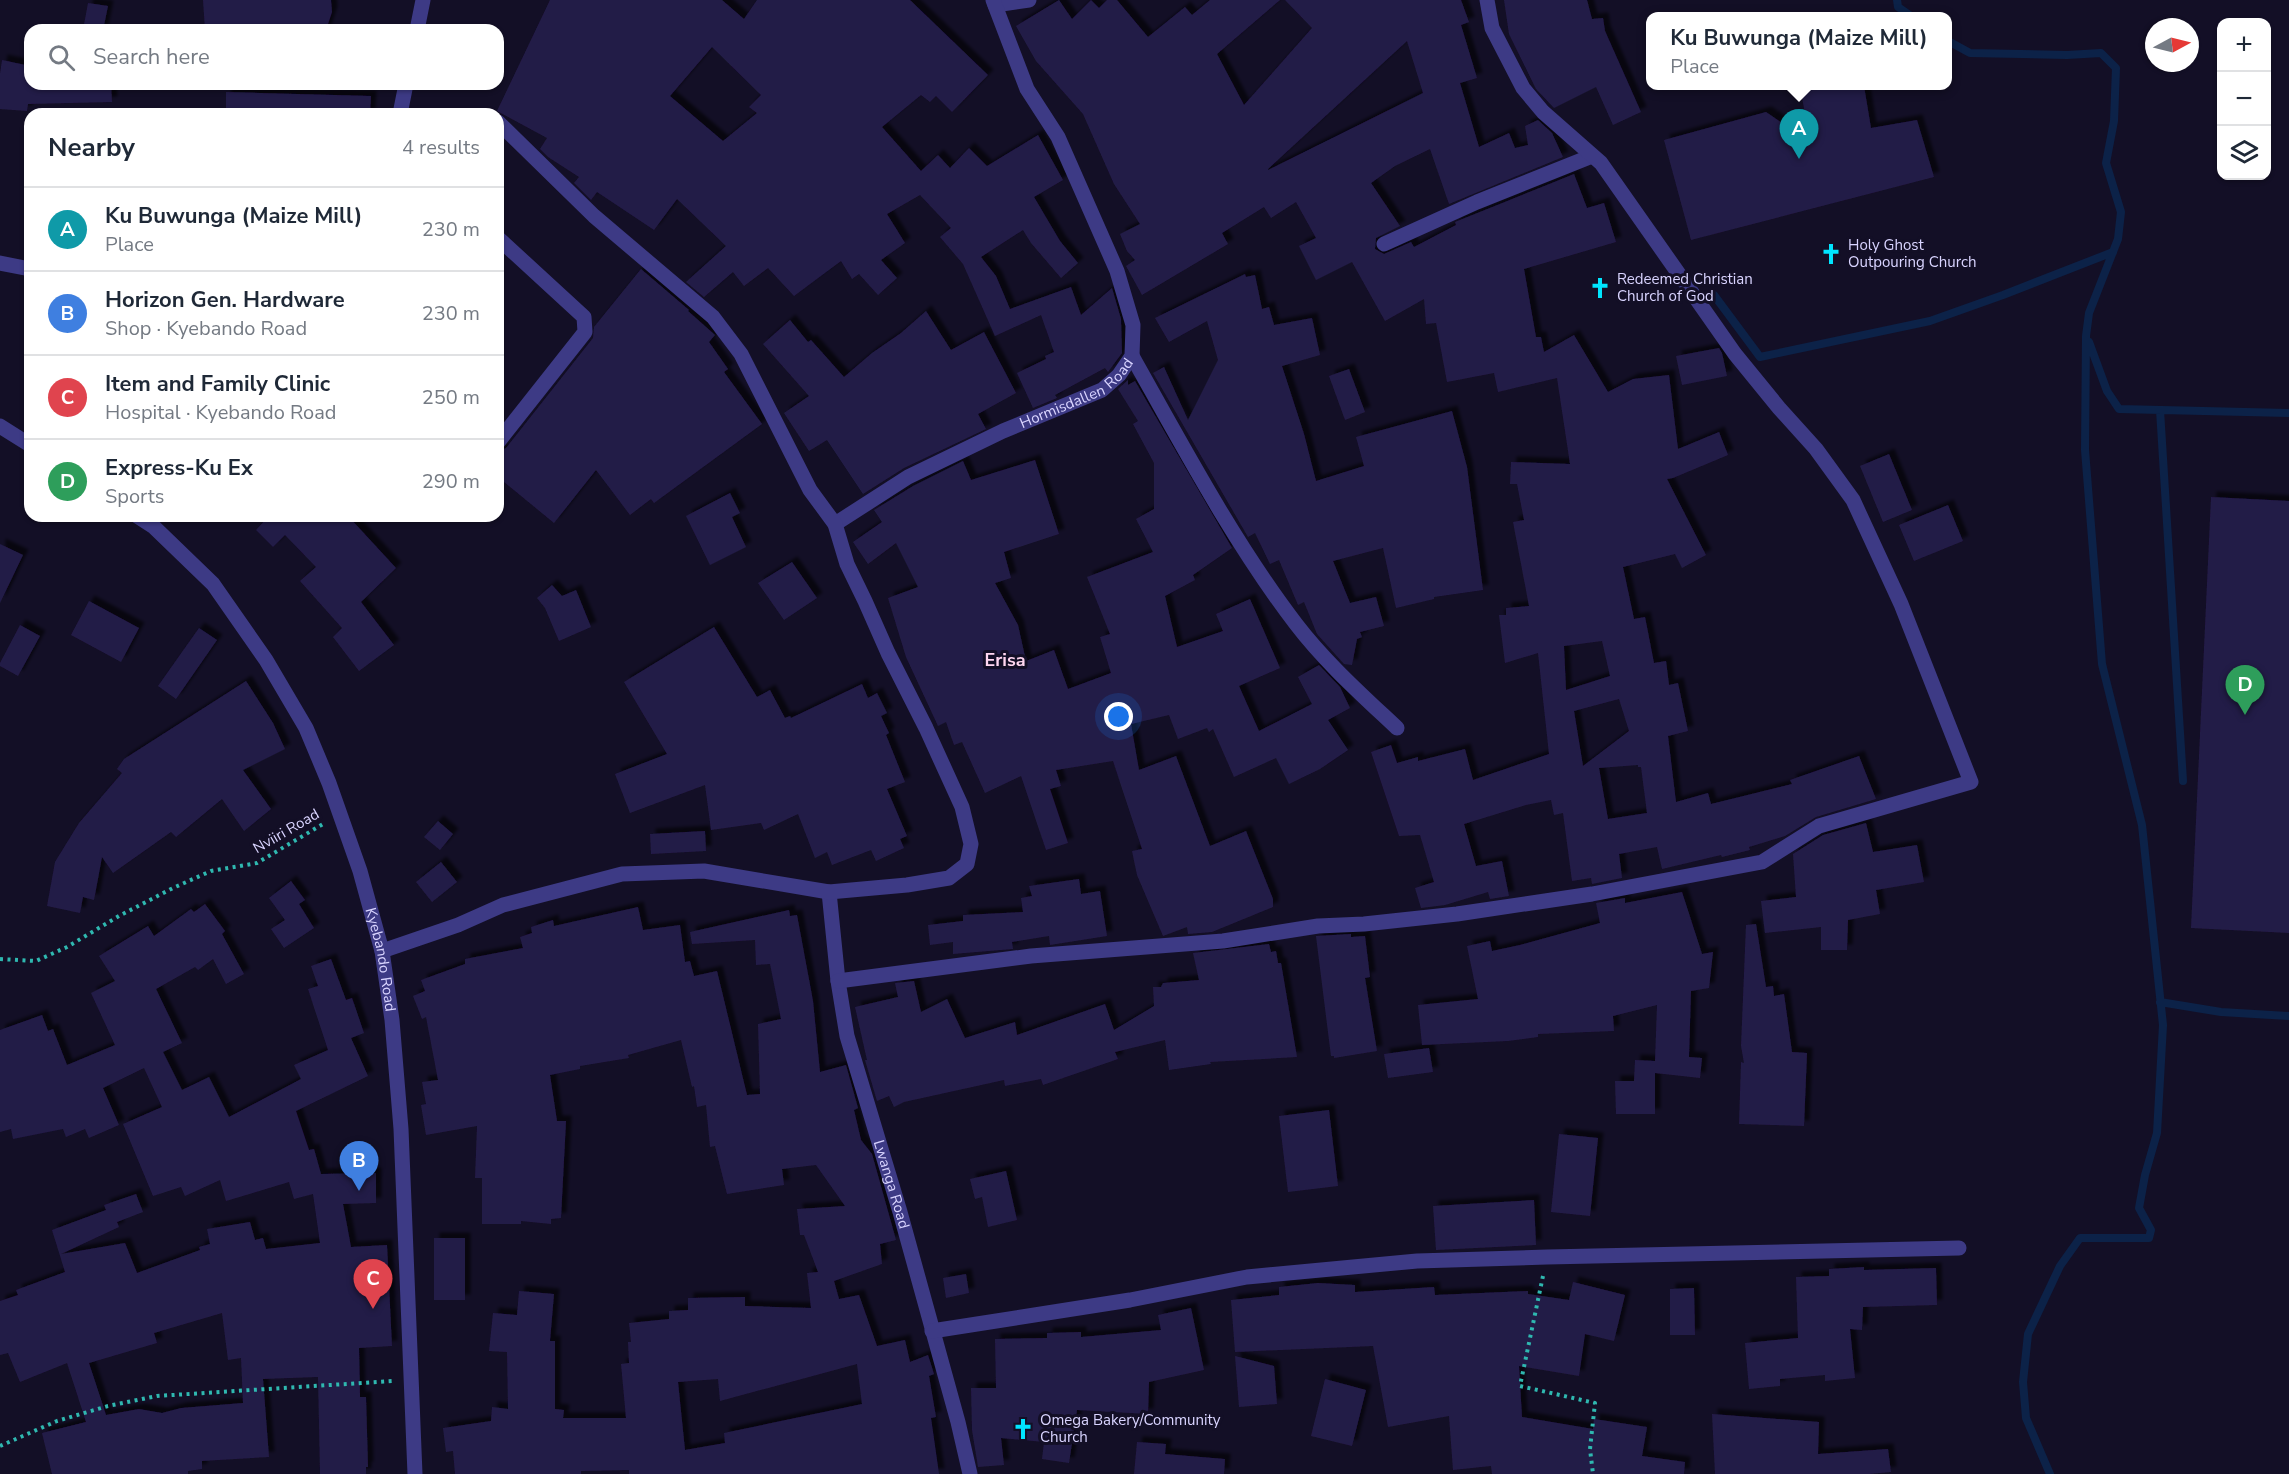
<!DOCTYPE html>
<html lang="en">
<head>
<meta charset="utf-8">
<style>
	:root { --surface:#fff; --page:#f6f6f7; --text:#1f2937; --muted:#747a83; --line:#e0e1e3; --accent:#117e91 }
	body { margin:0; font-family:"Nunito Sans",sans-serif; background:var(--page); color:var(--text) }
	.controls { position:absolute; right:18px; top:18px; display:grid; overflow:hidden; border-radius:12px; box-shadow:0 2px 4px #0004 }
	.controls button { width:54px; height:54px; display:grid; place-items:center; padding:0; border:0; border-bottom:2px solid var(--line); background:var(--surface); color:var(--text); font:30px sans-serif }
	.compass { position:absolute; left:2145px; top:18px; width:54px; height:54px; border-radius:50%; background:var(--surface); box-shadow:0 2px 4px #0004; rotate:83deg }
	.you { position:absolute; left:1119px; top:717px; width:21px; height:21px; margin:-15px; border:4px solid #fff; border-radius:50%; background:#1a73e8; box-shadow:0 0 0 9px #1a73e833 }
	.badge { display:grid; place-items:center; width:39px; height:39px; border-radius:50%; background:var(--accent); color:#fff; font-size:20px; font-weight:700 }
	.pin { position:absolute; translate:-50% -50px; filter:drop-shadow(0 2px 3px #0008) }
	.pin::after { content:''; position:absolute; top:32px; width:21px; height:18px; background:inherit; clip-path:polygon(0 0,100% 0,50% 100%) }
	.popup { position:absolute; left:1646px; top:12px; width:306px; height:78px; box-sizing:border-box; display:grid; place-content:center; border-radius:12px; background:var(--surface); filter:drop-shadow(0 2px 4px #0005); font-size:20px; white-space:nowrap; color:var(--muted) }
	.popup b { font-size:22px; color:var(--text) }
	.popup::after { content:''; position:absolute; left:50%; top:100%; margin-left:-12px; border:12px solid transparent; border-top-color:var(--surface) }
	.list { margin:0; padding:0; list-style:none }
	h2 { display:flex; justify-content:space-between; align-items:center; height:78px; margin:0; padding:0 24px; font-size:26px }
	h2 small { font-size:20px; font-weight:400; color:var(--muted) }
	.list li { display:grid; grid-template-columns:39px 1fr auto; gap:18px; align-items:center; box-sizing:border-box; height:84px; padding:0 24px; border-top:2px solid var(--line) }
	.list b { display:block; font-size:22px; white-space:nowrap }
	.list p { margin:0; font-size:20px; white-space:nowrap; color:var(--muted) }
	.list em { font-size:20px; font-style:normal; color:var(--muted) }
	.icon { flex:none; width:33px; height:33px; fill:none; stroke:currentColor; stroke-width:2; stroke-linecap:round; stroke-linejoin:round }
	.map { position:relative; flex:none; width:2289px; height:1474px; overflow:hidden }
	.search { position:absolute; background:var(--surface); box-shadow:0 2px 4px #0004; left:24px; top:24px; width:480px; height:66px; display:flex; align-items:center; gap:15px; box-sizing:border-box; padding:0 21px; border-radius:18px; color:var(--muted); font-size:22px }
	.panel { position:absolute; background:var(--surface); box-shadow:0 2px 4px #0004; left:24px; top:108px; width:480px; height:414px; border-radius:18px }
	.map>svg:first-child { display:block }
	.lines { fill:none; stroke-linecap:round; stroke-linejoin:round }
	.stream { stroke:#0c2248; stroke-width:8 }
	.building { fill:#241b47; fill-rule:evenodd; filter:url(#shadow) }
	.path { stroke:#2fb8b0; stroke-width:4; stroke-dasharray:3 4.5; stroke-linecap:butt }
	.minor { stroke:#3d3a85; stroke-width:15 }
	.labels { text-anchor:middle; stroke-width:6; stroke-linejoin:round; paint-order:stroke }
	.poi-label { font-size:15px; fill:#d9d4ff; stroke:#130f26; text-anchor:start }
	.street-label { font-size:15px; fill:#d9d4ff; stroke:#130f26 }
	.quarter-label { font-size:18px; font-weight:bold; fill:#ffd6f0; stroke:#130f26 }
</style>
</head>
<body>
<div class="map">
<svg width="2289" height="1474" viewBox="0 0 2289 1474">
	<defs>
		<filter id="shadow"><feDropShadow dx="5.5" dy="-5.5" stdDeviation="1.5" flood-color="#0009"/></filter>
	</defs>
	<rect width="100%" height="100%" fill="#130f26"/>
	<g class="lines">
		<path class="stream" d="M1897,0L1898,7L1911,16
			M1948,41L1970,53L2067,55L2101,53L2116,68L2114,121L2106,163L2121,212L2118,239L2089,313L2086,336L2085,450L2102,664L2142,825L2163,1025L2157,1133L2145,1175L2139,1208L2151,1230L2149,1238H2080L2060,1266L2028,1334L2023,1382L2026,1418L2050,1474
			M1714,295L1760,357L1930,321L2003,295L2113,252
			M2089,342L2107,391L2119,409L2289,413
			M2160,410L2183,781
			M2160,1002L2221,1012L2289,1016"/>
	</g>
	<path class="building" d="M203,0H331L332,12L326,30H205Z
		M550,0H722L744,19L757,0H910L988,75L952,112L936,96L930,102L921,95L882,127L921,171L938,155L950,168L969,148L987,166L1038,135L1063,180L1034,197L1060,241L1078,263L1061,278L1031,243L1023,230L981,257L996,276L1010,309L1071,287L1081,315L1112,288L1121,319L1122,353L1108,372L1105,368L1055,395L1057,398L1033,408L1017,373L1046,359L1045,356L1054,352L1041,315L995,336L963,264L940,237L951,228L920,195L887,214L905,243L881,260L897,278L878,295L859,274L852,279L841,261L794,296L768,268L744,286L733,272L704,297L686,282L726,246L677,199L654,230L597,192L591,200L574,183L579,177L548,157L540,149L547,138L497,111ZM712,47L761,95L749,107L757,113L723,141L670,96Z
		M1059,0L1072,19L1091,0L1099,8L1107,0H1117L1148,37L1185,7L1192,15L1210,0H1280L1217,54L1244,105L1312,28L1285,0H1461L1469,22L1461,25L1477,78L1460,83L1479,147L1509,133L1515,148L1528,145L1525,126L1538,120L1552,133L1563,157L1449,204L1430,149L1395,166L1371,183L1400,226L1376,238L1375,249L1384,254L1411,242L1414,247L1456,225L1455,222L1574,174L1587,208L1604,203L1616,242L1524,269L1536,337H1541L1544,352L1574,335L1608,392L1633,379L1669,375L1678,449L1719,432L1728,455L1673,478L1667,479L1706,555L1682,568L1675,554L1623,567L1634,619L1645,617L1654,663L1666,661L1669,685L1678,683L1688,731L1668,736L1676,802L1708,793L1711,804L1792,784L1790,780L1859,756L1876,799L1816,817L1785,836L1749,847L1750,850L1722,857L1721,855L1662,869L1657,847L1619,854L1622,878L1592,884L1591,878L1572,881L1563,813L1554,815L1551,800L1526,805L1464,824L1476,866L1502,861L1509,896L1490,899L1488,892L1445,905L1421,908L1415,888L1434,882L1420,835L1399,836L1371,752L1391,745L1397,763L1418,757V761L1465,749L1473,780L1549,754L1538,653L1505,663L1499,615H1506V608L1529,606L1513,522L1524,520L1517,484H1510L1511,462L1570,464L1557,378L1498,392L1494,373L1447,382L1436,323L1426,324L1424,299L1385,321L1352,262L1316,280L1299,246L1316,238L1296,202L1271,218L1264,207L1222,233L1228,244L1142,295L1126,266L1135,260L1127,251L1120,234L1140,224L1114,184L1083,114L1036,61L1016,26ZM1407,41L1423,93L1268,170V169ZM1602,641L1610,676L1566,690L1564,646ZM1619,699L1629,731L1583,766L1574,711ZM1638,765V767H1641L1647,813L1608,819L1599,768Z
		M1504,0H1587L1592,19L1603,18L1605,31L1641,112L1613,125L1596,87L1554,108L1536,89L1509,34Z
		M88,3L108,6L103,30H83Z
		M2,60L30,66V84H111L112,102L28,104L27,111L0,109V74Z
		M1800,86H1864L1871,128L1917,120L1934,177L1691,240L1664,140L1766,112L1810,142Z
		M226,92L371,96L370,114H226Z
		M641,269L689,310L688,311L715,335L709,342L728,369L724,372L762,424L654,503L651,499L630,515L596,470L554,523L498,477V452L506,448L593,338L594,327Z
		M1245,274L1246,277L1255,275L1262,309L1269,307L1274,325L1312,318L1320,355L1282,366L1304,434L1316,481L1364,466L1356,437L1452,411L1467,467L1483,590L1434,597V599L1396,608L1383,548L1333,561L1350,603L1376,597L1384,626L1360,632L1362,637L1357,639L1352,665L1344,664L1317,634L1304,602L1298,605L1279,560L1270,564L1255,533L1248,537L1153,373L1164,367L1188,420L1218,360L1207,321L1169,342L1155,318Z
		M926,311L951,350L984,332L1016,393L978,414L986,429L904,468L863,494L827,440L809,451L784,413L809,396L763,344L790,320L808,342L811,340L844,377L872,353L901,333Z
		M1719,348L1722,353L1727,376L1682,385L1676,356Z
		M1349,369L1365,412L1345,420L1329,376Z
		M1128,380V385L1135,381L1232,548L1193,575L1195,580L1165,596L1177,647L1223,631L1216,614L1250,599L1280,668L1239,686L1259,731L1312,704L1298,677L1319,665L1340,687L1350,708L1328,720L1348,750L1320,769L1289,784L1276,758L1234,777L1213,729L1209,732L1207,728L1178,739L1169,715L1131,724L1139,770L1176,756L1210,846L1246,831L1273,899V907L1212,932L1188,934L1187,927L1163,936L1137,875L1132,851L1142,849L1113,761L1056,770L1061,786L1050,789L1068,843L1046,850L1021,776L985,793L962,742L954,745L946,722L938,726L906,657L888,598L918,587L896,543L868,564L853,542L882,522L874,510L913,486L963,461L971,480L1035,460L1059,534L1004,552L1011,578L995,583L1018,625L1026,661L1054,650L1068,689L1111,673L1100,637L1110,634L1087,577L1153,552L1136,519L1154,509V463L1133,424L1138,421L1118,389Z
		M1889,454L1912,510L1883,522L1860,466Z
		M730,493L740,513L732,517L746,547L710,565L686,516Z
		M2211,497L2289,501V933L2191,928Z
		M1948,505L1963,541L1914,561L1899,525Z
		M265,516H348L396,568L361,602L394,645L359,671L333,637L342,628L300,581L316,567L285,535L273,547L256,530L267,518Z
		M0,544L23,555L0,603Z
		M792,562L817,598L784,620L758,583Z
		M552,585L562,596L576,590L591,627L559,641L545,608L537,598Z
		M89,601L139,628L121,662L71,635Z
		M20,625L40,636L18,676L0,666V663Z
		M714,627L757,697L770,690L785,718L790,716L791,718L862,684L868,698L877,693L887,713L881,716L889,733L886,735L905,782L887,789L907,836L900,839L904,848L876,861L871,850L832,865L827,852L815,858L798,814L764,830L761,823L711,830L705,785L630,813L615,774L667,754L624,682Z
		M199,628L217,640L176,699L158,686Z
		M246,681L273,723L285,749L243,770L271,809L244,831L222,799L176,837L171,832L113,873L102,857L94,900L83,897L80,913L47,906L55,862L79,823L122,773L117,769L124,759Z
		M438,821L453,834L440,850L424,837Z
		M1866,823L1873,852L1917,845L1924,882L1876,890L1880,914L1848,920L1847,950H1821V927L1765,933L1761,901L1796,897L1793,854L1823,835Z
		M705,831L706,851L651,854L650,834Z
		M441,862L457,882L432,902L416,882Z
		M1079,879L1081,894L1100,891L1107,936L1050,945L1049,936L1012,942L1013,949L953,954V942L930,945L928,925L963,921V915L1023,912L1021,898L1032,896L1029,886Z
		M291,881L305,900L299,904L314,928L284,948L271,929L285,920L269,898Z
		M1682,892L1702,954L1713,952L1709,988L1691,991L1689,1057L1702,1058L1700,1078L1655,1073V1114H1616L1615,1081H1634L1635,1060L1655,1061L1657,1005L1613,1016L1614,1031L1538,1034V1037L1508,1041L1422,1045L1418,1005L1478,999L1467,946L1490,941L1492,951L1520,945L1600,923L1596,903L1625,898V903Z
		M205,904L225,931L222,934L244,974L226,984L213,959L198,970L195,967L156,989L182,1043L163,1052L182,1090L209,1077L229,1117L301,1079L294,1065L328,1050L308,989L318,986L311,966L331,959L346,1000L352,998L364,1033L351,1038L368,1076L296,1111L309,1150L314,1149L321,1174L376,1173V1203L343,1204L351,1247L387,1245L392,1346L359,1348L360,1397H366L368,1467H366V1474H320L318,1377L263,1379L269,1457L202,1461V1469L188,1471V1474H52L42,1433L86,1422L67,1363L20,1382L8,1353L0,1355V1301L18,1295L16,1290L65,1272L52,1230L106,1210L104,1205L136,1194L143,1212L117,1222L119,1227L61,1254L125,1243L137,1273L200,1250L199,1247L210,1244L207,1229L250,1222L255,1240L263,1238L266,1249L320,1243L313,1194L294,1199L289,1182L226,1201L220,1180L185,1196L181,1187L153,1196L123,1124L162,1107L144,1068L103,1088L119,1125L89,1138L85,1129L66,1137L63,1129L13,1139L11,1129L0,1132V1030L42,1015L48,1031L53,1029L67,1065L115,1045L91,993L115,981L99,956L148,926L154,936L191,909L194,912ZM222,1313L228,1360L241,1358L243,1403L181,1408L162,1413L139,1409L106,1415L89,1363L157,1343L154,1333Z
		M638,907L643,930L680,925L685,962L690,961L694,976L717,971L747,1095L760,1094L758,1024L781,1019L770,964L756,965L755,940L692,944L690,932L789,910L790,916L797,915L813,1001L820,1072L846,1065L858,1108L854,1110L861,1140L872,1154L896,1240L880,1244L882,1264L834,1281L839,1299L859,1295L877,1346L905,1340L910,1362L928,1355L934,1374L929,1376L936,1417L931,1418L939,1474H629V1470L581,1471V1474H455L453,1451L446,1452L443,1428L491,1421L492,1407L508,1409L507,1352L489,1351L493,1313L517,1315L519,1291L554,1294L550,1341H555V1409L564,1410L563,1418H626L621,1364L629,1363L628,1342H631L629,1323L669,1319V1311L688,1310V1298L745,1297V1306L811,1308L807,1273L818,1272L804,1235H800L797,1209L845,1206L816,1165L782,1169L784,1185L727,1194L715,1146L710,1147L706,1105L697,1107L694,1086L692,1087L681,1040L628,1055L629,1058L580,1066V1069L550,1075L557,1121H566L561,1218L551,1219V1224L521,1221V1224H482V1178H475L477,1126L426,1135L421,1105L426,1104L422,1082L438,1080L426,1017L422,1019L413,996L425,991L421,980L465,964V959L523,948L520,937L532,933L531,927L553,920L554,926ZM857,1364L862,1404L724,1433L725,1443L685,1450L678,1382L718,1379L720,1401Z
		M1756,924L1766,987L1773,986L1774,996L1784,994L1792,1052L1807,1053L1804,1126L1739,1124L1741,1062L1744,1063L1741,1046L1746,925Z
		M1351,934V937L1365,936L1370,977L1365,978L1377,1051L1334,1058V1056H1331L1316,936Z
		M1269,944L1271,952L1276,951L1278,963H1281L1297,1057L1210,1062L1211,1064L1169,1070L1165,1040L1115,1052L1118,1059L1043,1085L1041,1079L1005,1086L1004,1080L904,1102L894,1107L889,1096L877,1101L865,1060H867L855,1007L898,997L895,983L914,981L921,1012L947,999L965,1038L1015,1022L1017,1035L1105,1004L1114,1030L1154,1006L1153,987H1161L1163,983L1199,980L1193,953Z
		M1429,1048L1433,1072L1388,1078L1384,1054Z
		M1329,1110L1338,1186L1288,1192L1279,1116Z
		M1559,1134L1598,1138L1590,1216L1551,1212Z
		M1006,1171L1017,1220L988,1227L982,1197L975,1199L970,1179Z
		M1534,1200L1536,1245L1436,1250L1433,1206Z
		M434,1238H465V1300H434Z
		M1864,1267V1270L1936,1268L1937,1305L1863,1307L1862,1330L1850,1329L1855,1378L1825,1381V1375L1780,1379V1386L1749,1389L1745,1343L1798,1338L1796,1277L1829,1276V1269Z
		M966,1274L969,1293L946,1298L943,1278Z
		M1573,1282L1625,1295L1614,1341L1585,1334L1579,1376L1519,1366L1522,1417L1593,1429L1594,1419L1647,1427L1642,1456L1685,1462L1684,1474H1492L1491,1466L1453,1470L1449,1416L1388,1427L1373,1346L1235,1352L1231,1300L1279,1295V1287L1318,1283L1355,1285V1292L1434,1287L1435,1295L1528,1291V1294L1569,1300Z
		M1694,1288L1695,1335H1670V1289Z
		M1191,1308L1204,1370L1149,1382L1148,1414L1077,1410L1069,1463L1042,1459L1044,1442L1001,1438L1004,1465L978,1467L972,1430L971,1388H996L995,1339L1047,1338V1333L1081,1332V1337L1161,1330L1158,1315Z
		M1235,1356L1274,1366L1277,1404L1239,1407Z
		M1325,1379L1366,1390L1352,1446L1311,1436Z
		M1712,1414L1819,1422L1818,1454L1888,1449L1891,1472L1869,1474H1715Z
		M1137,1442L1166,1444L1165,1454L1225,1459L1224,1474H1134Z"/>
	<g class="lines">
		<path class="path" d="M0,959L36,961L67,947L119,916L173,888L211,871L257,863L323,824
			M1543,1276L1520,1386L1595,1403L1590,1449L1593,1474
			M0,1446L57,1421L108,1406L157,1396L393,1381"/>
		<g class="minor">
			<path d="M995,5L1029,0"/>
			<path d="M417,30L423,0"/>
			<path d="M400,114L406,84"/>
			<path d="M498,238L584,317L585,332L498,442"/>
			<path d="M1384,244L1477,202L1592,156"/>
			<path d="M0,263L30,269"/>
			<path d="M1132,356C1182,445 1234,543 1296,624C1325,662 1362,695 1397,728"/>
			<path d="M0,426L30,445"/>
			<path id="s1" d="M137,516L154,527L213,584L266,660L306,728L329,783L360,871L382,951L392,1020L401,1129L415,1474"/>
			<path id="s2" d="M835,524L908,477L1003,431L1102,390L1119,375L1132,356L1133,325L1117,271L1058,137L1027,89L993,0"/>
			<path id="s3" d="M829,892L838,981L847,1036L900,1212L958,1422L970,1474"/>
			<path d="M382,951L458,925L503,905L622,874L704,871L829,892L907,885L949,878L967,864L971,844L962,807L926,728L888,653L865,601L847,564L835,524L810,490L741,354L713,317L594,216L498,122"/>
			<path d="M838,981L1031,956L1223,941L1318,926L1364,924L1457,914L1592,894L1762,862L1819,826L1971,782L1901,604L1853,500L1816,449L1779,408L1735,354L1601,163L1543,112L1523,88L1492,28L1487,0"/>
			<path d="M932,1331L1130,1300L1247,1277L1417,1261L1547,1257L1959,1248"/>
		</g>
	</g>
	<defs>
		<symbol id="church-bare" viewBox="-9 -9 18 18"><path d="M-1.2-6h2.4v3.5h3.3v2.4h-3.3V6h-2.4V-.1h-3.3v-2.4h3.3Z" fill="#00e5ff" stroke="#130f26" stroke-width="2.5" paint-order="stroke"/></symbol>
	</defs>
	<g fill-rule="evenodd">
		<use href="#church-bare" x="1816" y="239" width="30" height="30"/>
		<use href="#church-bare" x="1585" y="273" width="30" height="30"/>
		<use href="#church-bare" x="1008" y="1414" width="30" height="30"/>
	</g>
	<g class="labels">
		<g class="poi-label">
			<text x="1848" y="250">Holy Ghost<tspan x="1848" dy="17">Outpouring Church</tspan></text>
			<text x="1617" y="284">Redeemed Christian<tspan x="1617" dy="17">Church of God</tspan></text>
			<text x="1040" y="1425">Omega Bakery/Community<tspan x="1040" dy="17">Church</tspan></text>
		</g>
		<g class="street-label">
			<text dy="5" stroke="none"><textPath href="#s2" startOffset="276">Hormisdallen Road</textPath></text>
			<text transform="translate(286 831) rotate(-30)" y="5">Nviiri Road</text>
			<text dy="5" stroke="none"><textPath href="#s1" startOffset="518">Kyebando Road</textPath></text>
			<text dy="5" stroke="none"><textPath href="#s3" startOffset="300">Lwanga Road</textPath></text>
		</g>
		<g class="quarter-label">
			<text x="1005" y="666">Erisa</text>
		</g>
	</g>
</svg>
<div class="controls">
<button>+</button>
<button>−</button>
<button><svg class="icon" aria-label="layers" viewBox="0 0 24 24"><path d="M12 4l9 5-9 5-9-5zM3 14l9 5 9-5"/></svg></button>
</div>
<svg class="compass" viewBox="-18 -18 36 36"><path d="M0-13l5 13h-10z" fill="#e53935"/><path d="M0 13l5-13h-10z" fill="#747a83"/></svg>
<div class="you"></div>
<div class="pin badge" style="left:1799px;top:159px;background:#0f9aa8">A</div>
<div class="popup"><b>Ku Buwunga (Maize Mill)</b>Place</div>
<div class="pin badge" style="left:359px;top:1191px;background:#3f7fe0">B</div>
<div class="pin badge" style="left:373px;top:1309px;background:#e0444e">C</div>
<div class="pin badge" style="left:2245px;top:715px;background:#2e9e5b">D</div>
<div class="search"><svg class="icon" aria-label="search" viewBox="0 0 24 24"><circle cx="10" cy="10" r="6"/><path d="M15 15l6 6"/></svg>Search here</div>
<section class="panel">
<h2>Nearby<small>4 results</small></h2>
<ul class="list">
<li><span class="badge" style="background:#0f9aa8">A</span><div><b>Ku Buwunga (Maize Mill)</b><p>Place</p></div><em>230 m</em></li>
<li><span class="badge" style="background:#3f7fe0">B</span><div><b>Horizon Gen. Hardware</b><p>Shop · Kyebando Road</p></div><em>230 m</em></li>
<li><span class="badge" style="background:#e0444e">C</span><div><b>Item and Family Clinic</b><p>Hospital · Kyebando Road</p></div><em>250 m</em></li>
<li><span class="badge" style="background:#2e9e5b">D</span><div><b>Express-Ku Ex</b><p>Sports</p></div><em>290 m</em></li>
</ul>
</section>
</div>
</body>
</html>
